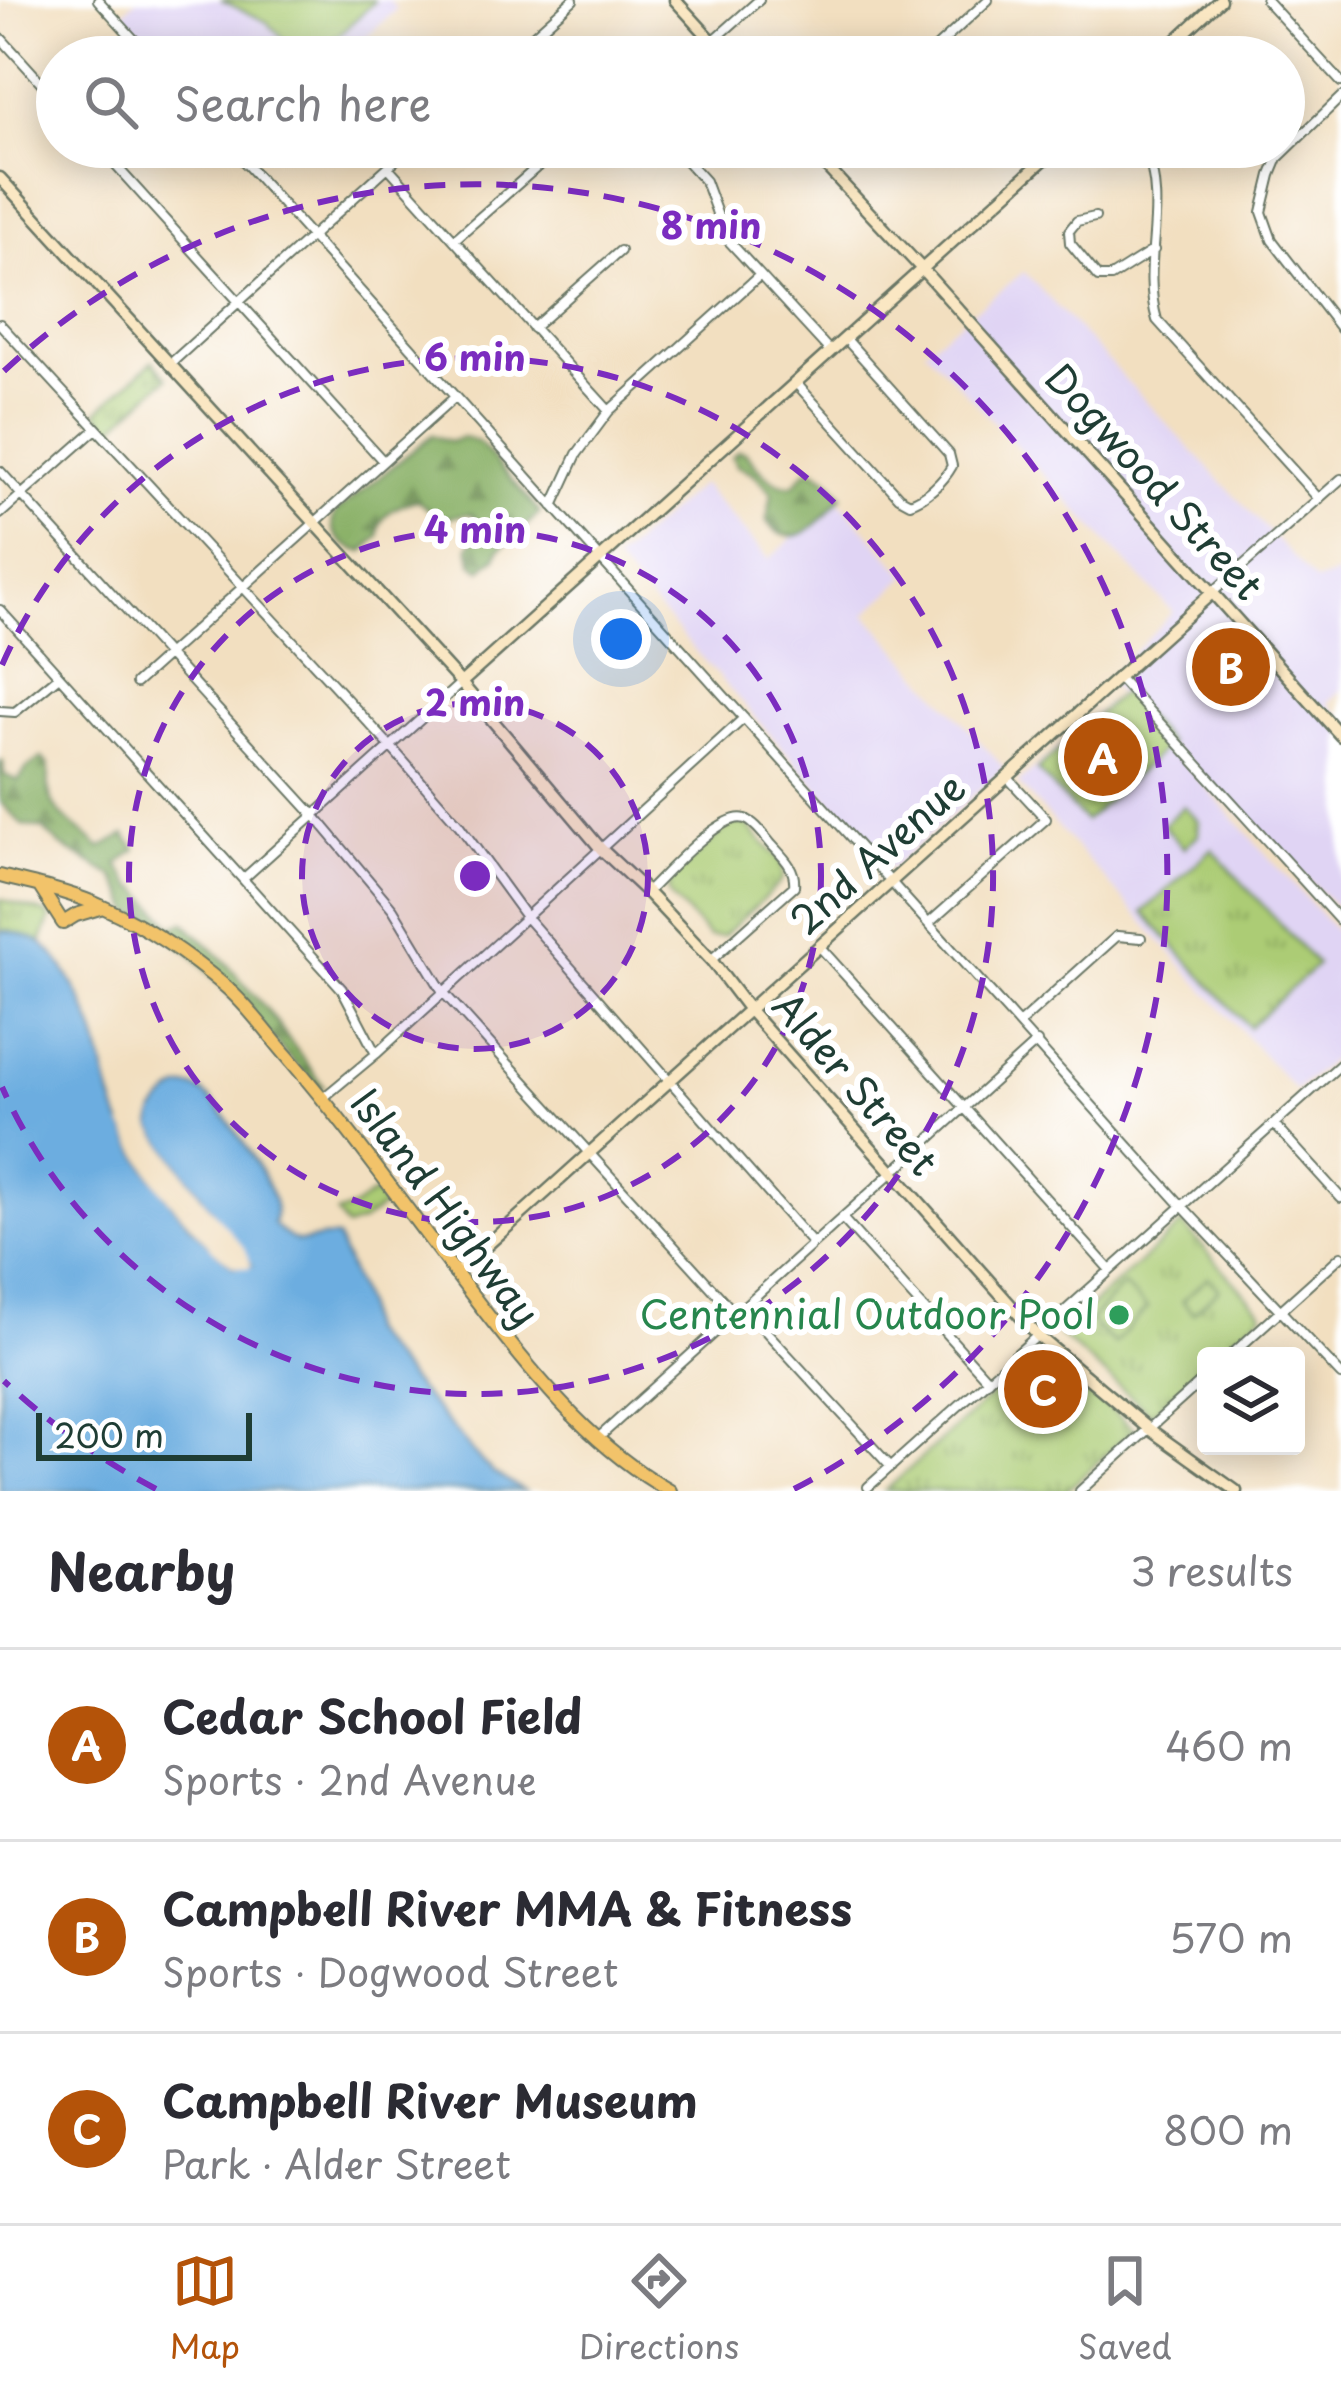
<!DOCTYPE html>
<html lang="en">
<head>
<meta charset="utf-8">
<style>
	:root { --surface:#fff; --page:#f2f2f3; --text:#2b2b33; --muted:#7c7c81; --line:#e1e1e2; --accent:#b45309 }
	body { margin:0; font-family:"Playpen Sans",sans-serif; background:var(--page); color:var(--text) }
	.controls { position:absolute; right:36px; bottom:36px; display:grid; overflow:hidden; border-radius:12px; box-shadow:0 6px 30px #0003 }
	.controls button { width:108px; height:108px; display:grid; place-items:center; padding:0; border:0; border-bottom:3px solid var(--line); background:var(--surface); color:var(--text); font:60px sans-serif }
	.scale { position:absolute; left:36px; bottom:30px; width:216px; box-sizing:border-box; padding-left:12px; border:6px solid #1f3d34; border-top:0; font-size:33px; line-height:42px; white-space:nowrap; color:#1f3d34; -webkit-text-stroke:9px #fff; paint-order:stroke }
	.you { position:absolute; left:621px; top:639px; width:42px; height:42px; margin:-30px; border:9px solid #fff; border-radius:50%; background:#1a73e8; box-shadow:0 0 0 18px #1a73e833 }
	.badge { display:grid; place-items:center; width:78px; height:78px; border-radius:50%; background:var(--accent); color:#fff; font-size:39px; font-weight:700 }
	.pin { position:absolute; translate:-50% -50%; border:6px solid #fff; box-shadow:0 3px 12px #0006 }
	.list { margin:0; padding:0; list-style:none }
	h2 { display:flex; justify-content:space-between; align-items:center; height:156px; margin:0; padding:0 48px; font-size:51px }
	h2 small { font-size:39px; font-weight:400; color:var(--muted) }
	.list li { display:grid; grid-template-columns:78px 1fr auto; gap:36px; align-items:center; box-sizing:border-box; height:192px; padding:0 48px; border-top:3px solid var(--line) }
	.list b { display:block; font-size:45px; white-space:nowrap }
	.list p { margin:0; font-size:39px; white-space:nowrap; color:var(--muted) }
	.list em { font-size:39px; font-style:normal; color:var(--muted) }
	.icon { flex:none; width:66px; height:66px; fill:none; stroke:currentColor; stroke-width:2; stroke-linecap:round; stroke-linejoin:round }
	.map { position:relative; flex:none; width:1341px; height:1491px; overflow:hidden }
	.search { position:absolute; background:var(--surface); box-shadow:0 6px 30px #0003; left:36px; right:36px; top:36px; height:132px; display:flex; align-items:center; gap:30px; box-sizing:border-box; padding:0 42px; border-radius:66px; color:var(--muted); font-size:45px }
	.sheet { height:732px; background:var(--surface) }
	nav { display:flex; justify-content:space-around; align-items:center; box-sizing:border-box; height:168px; border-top:3px solid var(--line); background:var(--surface); font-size:33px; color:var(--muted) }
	nav a { display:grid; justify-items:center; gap:6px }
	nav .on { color:var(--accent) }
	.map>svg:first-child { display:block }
	.built { fill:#e0d4f4 }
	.forest { fill:url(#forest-firs); stroke:#54764d; stroke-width:3 }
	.park { fill:url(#park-tufts); stroke:#668454; stroke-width:3 }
	.pitch { fill:#accc74; stroke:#668454; stroke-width:3 }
	.water { fill:#6cade0; stroke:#46758a; stroke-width:3 }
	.pier { fill:#f2dfc0 }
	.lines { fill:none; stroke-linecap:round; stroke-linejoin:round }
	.street-casing { stroke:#697665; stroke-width:12 }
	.secondary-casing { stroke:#697665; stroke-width:15 }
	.primary-casing { stroke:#697665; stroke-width:16 }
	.street { stroke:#fff; stroke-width:8 }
	.secondary { stroke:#fae7c3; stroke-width:10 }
	.primary { stroke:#f2c36a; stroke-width:12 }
	.ring { fill:none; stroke:#7b2cbf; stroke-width:6; stroke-dasharray:21 15 }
	.leisure-dot { fill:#2e9e5b; stroke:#fff; stroke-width:4.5 }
	.labels { text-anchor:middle; stroke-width:12; stroke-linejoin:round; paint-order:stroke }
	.street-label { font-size:39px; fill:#1f3d34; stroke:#fff }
	.leisure-label { font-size:39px; fill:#27864d; stroke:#fff; text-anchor:end }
	.centre { fill:#7b2cbf; stroke:#fff; stroke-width:6 }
	.ring-label { font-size:36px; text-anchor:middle; font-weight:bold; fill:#7b2cbf; stroke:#fff; stroke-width:12; stroke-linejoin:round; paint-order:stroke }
</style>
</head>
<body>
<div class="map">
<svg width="1341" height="1491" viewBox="0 0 1341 1491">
	<defs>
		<pattern id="forest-firs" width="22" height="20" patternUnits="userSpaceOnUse" patternTransform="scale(3)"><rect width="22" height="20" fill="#89b066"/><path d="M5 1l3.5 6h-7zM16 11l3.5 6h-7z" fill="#6f9055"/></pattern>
		<pattern id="park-tufts" width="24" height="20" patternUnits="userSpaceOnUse" patternTransform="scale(3)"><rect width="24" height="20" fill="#accc74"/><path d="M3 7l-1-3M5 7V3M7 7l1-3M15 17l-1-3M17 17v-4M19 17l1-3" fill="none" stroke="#8ba760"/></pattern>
	</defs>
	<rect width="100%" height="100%" fill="#fff"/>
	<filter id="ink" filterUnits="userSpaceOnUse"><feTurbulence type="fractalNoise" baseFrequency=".00833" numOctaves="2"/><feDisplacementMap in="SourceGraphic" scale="24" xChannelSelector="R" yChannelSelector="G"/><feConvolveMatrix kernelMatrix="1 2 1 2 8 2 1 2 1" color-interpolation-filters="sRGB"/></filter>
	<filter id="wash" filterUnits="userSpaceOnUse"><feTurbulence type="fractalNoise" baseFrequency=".004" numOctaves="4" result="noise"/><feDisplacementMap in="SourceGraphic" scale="48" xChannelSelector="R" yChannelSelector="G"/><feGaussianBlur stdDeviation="2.7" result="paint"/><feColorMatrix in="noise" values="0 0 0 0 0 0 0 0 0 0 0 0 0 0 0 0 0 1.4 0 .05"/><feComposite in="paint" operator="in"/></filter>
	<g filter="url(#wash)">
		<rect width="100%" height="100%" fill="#f2dfc0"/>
		<path class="built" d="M136,0H389L397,9L345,57H162L122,13Z
			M1024,272L1316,582L1338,574L1341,577V689L1328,703L1341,717V912L1154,730L1341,937V1051L1296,1091L1018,783L1118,693L1106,681L1173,612L925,349Z
			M701,484L769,559L837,498L907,576L866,614L1004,768L891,869L615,561Z"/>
		<path class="forest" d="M432,435L450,442L463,437L478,442L540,513L499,550L496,557L481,570L473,563L469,546L480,534L479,522L472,514C463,513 456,517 447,517C435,517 426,506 416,500C398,505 377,515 379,536L364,551C345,551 323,529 337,511Z
			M738,451L745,452C758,467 772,487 794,485L806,471L813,469L829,479L842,496C822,520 794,557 767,521L772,493L752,472L737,466L732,457Z
			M42,758L48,765C50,775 47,787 50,796C57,820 85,831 100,848L125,835L136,849L118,865L133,887L139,889L173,927L184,922L222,958L268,1011L324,1087L317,1086L189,952L130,910L124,893L113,876L61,846L43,829L23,825L0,802V762H3L4,775L18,781L27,768Z"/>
		<path class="park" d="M153,361L167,378L111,429L97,412Z
			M1184,806L1199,822L1198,835L1184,848L1163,825Z
			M736,822L747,825L782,862L783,877L778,885L723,936L709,937L671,897L668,890L672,878L729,825Z
			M1212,849L1317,965L1249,1027L1143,912Z
			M0,899L48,914L50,919L40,945L7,930L0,932Z
			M374,1193L384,1206L362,1222L346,1228L337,1214L353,1208Z
			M1182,1224L1263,1313L1215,1356H1206V1364L1151,1414L1059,1335Z
			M1042,1350L1134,1429L1066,1491H885Z"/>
		<path class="pitch" d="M221,0H373L374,2L315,57H301L267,22Z
			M1122,692L1169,744L1085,821L1037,770Z
			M1208,1277L1219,1289L1193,1313L1182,1301Z
			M1123,1285L1147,1308L1114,1344L1090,1321Z"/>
		<path class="water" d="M5,931C17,933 31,937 41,943C64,959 89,1012 97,1039C106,1070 108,1097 124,1128C151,1181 187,1228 233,1266L251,1265L153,1129C151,1117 153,1113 161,1104C170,1095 180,1084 194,1088C218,1095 270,1180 275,1205C276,1212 275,1217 273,1224C304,1256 304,1234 337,1238L364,1306L367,1331L478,1458L493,1473L524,1491H0V932Z"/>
		<path class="pier" d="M154,1112L151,1122L153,1129L200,1195L246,1250L251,1265L248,1268L233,1266L213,1250L161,1191L136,1149L122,1125L128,1123L166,1188L183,1208L217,1245L236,1261L245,1262L241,1254L195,1199L148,1132L145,1123L147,1115Z"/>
	</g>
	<g filter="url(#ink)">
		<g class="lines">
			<defs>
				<path id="street" d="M98,0L150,57
					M1266,0L1341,82
					M0,37L57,100
					M713,41L759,0
					M509,57L573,0
					M926,57L988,0
					M1341,97L1278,158L1271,175L1262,212L1272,240L1341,329
					M99,147L383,461
					M231,147L1182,1206L1341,1375
					M674,147L705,181L726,238L830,351
					M1145,147C1170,210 1140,261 1157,320L1319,499
					M388,167L609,411
					M1095,217L1077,221L1069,231L1070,243L1098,277H1111L1154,250
					M454,240L560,147
					M0,324L391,747L459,825L526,917L813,1244
					M533,328L620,251
					M169,365L410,147
					M795,382L899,497L910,503C927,497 943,482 952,466L949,454L845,338
					M0,471L314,815L393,909L443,992L730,1308L750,1314L891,1467
					M553,506L577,454L609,411L760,275
					M0,514L95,430
					M1213,592L1341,479
					M0,610L342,989L376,1054
					M1119,678L1341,922
					M136,683L454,398
					M0,711L15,712L59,676
					M243,879L461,683
					M647,892C665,875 721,811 745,819C755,822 764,836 772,845C783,857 796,868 794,886L711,960
					M929,923L1046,819L1008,778
					M820,947L1110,1270
					M1020,1023L1117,936L1141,938
					M323,1098L376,1054L744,718
					M1274,1124L1341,1198
					M842,1218L988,1380
					M1230,1356L1341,1256
					M597,1439L1037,1042
					M868,1487L1341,1064
					M1080,1491L1206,1377"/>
				<path id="secondary" d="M675,0L727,57
					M1158,57L1220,0
					M808,147L922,269L1341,736
					M0,178L461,683L601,849L647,892L711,960L749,1010L1038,1336L1149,1429L1236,1491
					M461,683L1058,147
					M455,1274L1213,592"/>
				<path id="primary" d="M0,876C35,885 71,892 105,908C147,927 191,957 226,987C249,1007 267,1033 287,1056C360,1141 424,1234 493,1322C544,1387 597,1450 670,1491
					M40,887L63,923L76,915L103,907"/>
			</defs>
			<use href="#street" class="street-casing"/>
			<use href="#secondary" class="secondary-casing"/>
			<use href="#primary" class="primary-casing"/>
			<use href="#street" class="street"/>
			<use href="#secondary" class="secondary"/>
			<use href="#primary" class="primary"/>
		</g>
	</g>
	<circle cx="475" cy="876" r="173" fill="#7b2cbf" fill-opacity=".12"/>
	<g class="ring">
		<circle cx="475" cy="876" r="173"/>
		<circle cx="475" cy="876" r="346"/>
		<path d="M2 665A518 518 0 1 1 2 1087"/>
		<path d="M156 1489A691 691 0 0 1 4 1381M4 371A691 691 0 1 1 794 1489"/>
	</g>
	<circle class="leisure-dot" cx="1119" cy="1315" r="12"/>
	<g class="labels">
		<g class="street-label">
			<text transform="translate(1154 482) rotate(48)" y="14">Dogwood Street</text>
			<text transform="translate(878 854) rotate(-42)" y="14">2nd Avenue</text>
			<text transform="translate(855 1084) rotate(49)" y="14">Alder Street</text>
			<text transform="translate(445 1208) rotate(53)" y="14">Island Highway</text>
		</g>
		<g class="leisure-label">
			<text x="1095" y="1329">Centennial Outdoor Pool</text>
		</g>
	</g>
	<circle cx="475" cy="876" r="18" class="centre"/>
	<g class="ring-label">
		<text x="711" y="239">8 min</text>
		<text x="475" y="371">6 min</text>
		<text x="475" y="543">4 min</text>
		<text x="475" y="716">2 min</text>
	</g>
</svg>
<div class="controls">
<button><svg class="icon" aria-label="layers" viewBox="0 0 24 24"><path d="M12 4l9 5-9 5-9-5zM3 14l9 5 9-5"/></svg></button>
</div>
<div class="scale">200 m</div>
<div class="you"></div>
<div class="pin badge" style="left:1103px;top:757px">A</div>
<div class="pin badge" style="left:1231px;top:667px">B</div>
<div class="pin badge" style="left:1043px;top:1389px">C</div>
<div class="search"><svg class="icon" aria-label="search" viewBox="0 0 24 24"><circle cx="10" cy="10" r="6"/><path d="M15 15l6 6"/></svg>Search here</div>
</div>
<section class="sheet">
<h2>Nearby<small>3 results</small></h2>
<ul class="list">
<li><span class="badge">A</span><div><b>Cedar School Field</b><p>Sports · 2nd Avenue</p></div><em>460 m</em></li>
<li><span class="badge">B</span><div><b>Campbell River MMA &amp; Fitness</b><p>Sports · Dogwood Street</p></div><em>570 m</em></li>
<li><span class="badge">C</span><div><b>Campbell River Museum</b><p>Park · Alder Street</p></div><em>800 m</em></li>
</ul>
</section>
<nav>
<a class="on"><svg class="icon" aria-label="map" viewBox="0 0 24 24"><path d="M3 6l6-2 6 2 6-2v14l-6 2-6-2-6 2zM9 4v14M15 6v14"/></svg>Map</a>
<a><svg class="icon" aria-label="directions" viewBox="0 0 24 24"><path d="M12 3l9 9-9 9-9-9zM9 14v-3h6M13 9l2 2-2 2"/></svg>Directions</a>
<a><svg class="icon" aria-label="saved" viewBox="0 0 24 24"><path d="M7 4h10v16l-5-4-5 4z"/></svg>Saved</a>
</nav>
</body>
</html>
